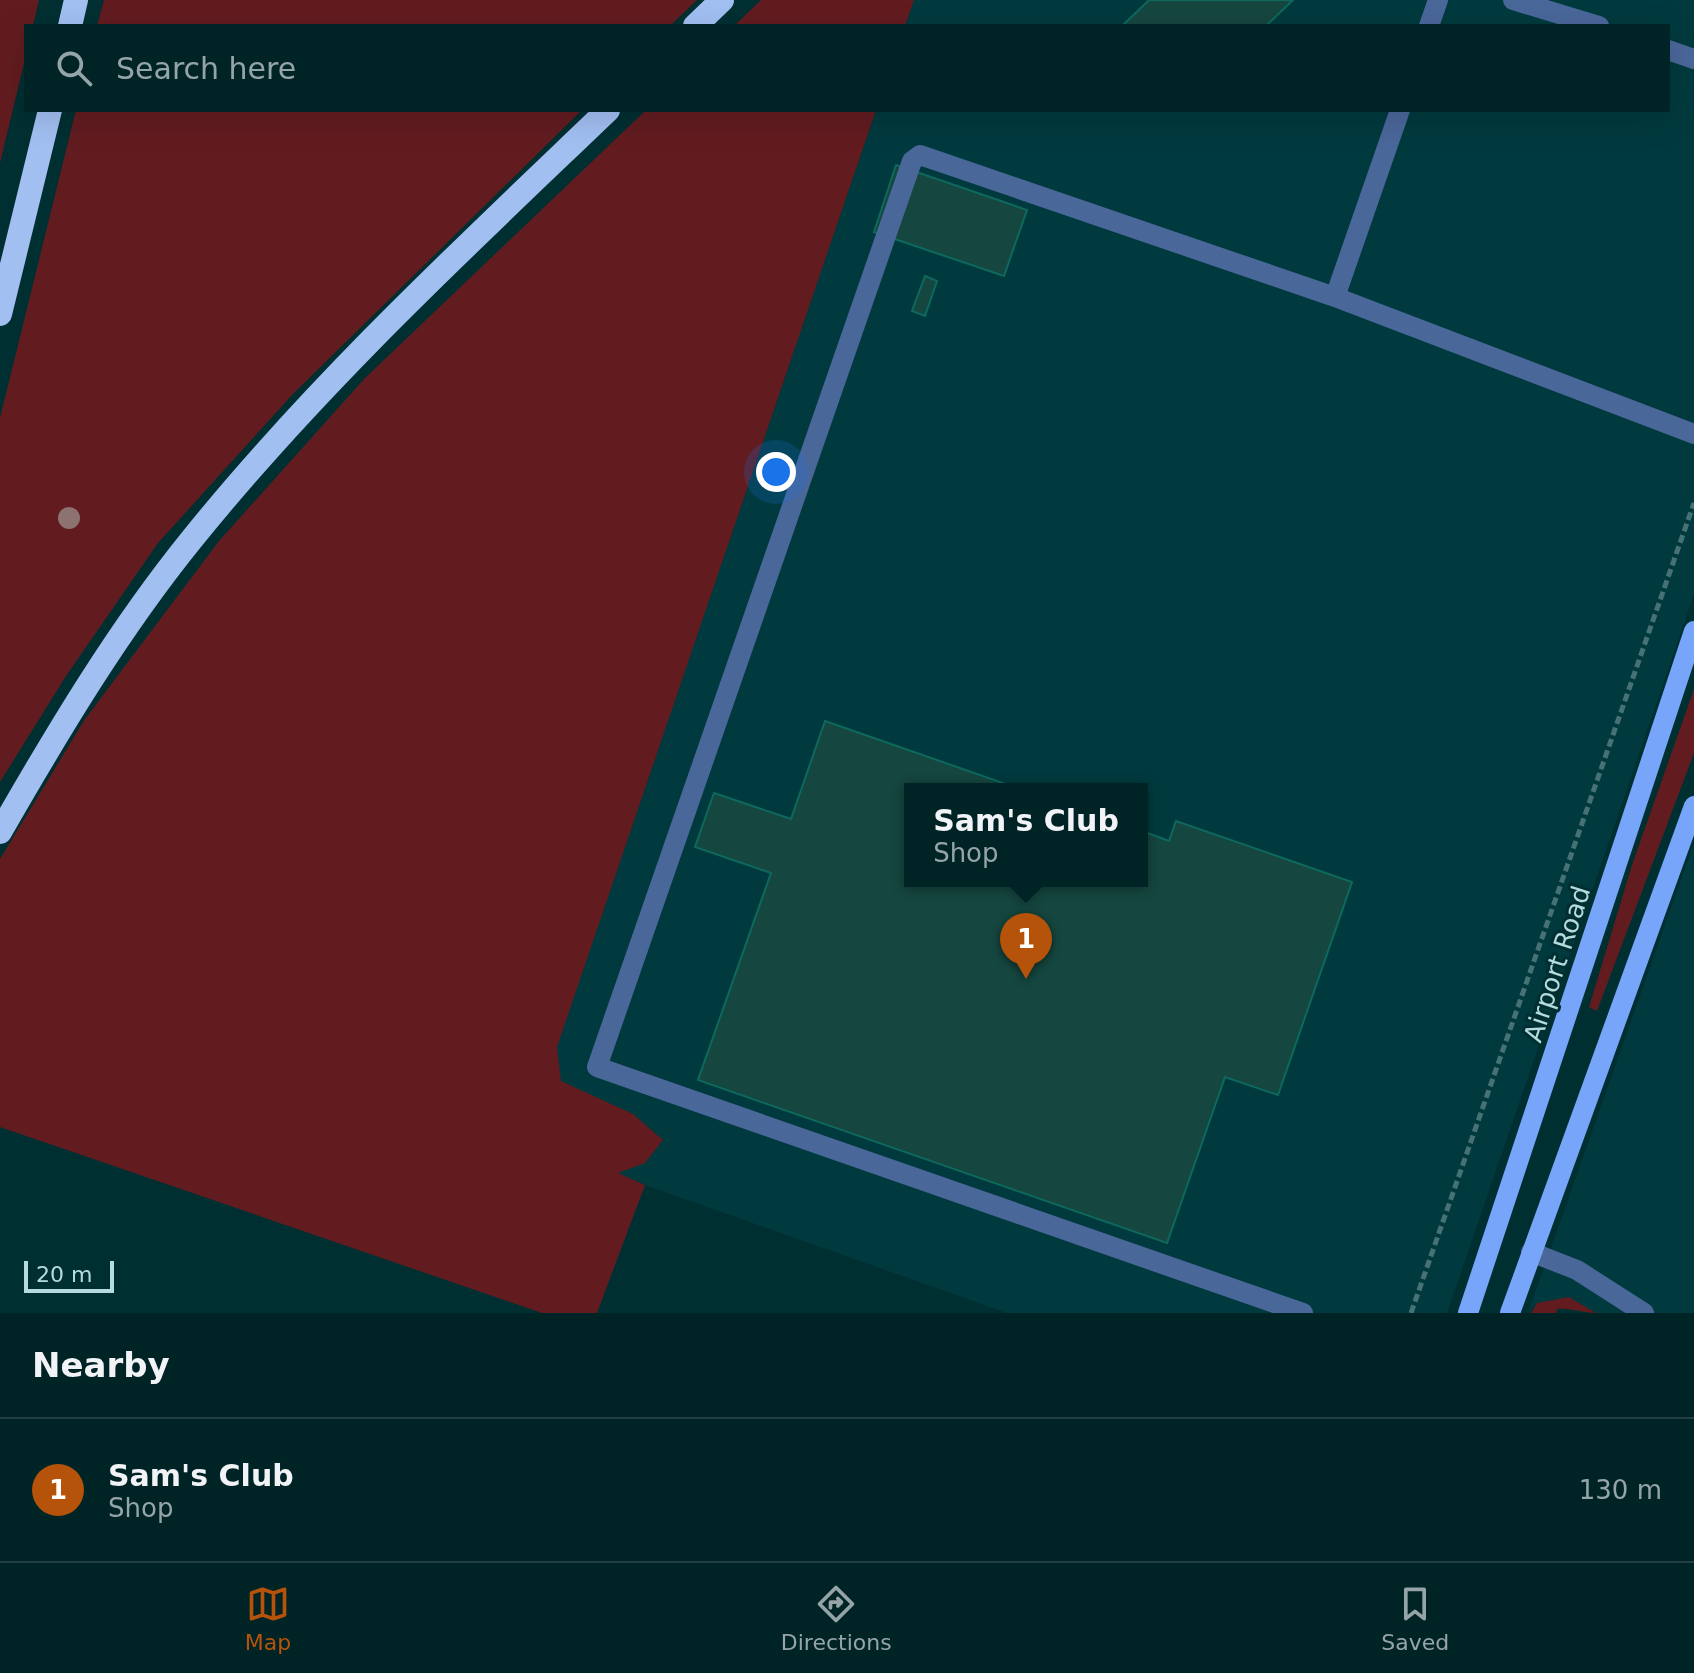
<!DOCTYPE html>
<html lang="en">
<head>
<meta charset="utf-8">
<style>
	:root { --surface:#002326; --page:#0e2f32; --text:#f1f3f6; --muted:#95a4a7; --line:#224043; --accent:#b45309 }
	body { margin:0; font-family:"DejaVu Sans",sans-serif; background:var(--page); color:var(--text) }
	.scale { position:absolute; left:24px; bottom:20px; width:90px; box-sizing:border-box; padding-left:8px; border:4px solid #b5dbde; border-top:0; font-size:22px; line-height:28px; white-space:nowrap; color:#b5dbde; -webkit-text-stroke:6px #002f32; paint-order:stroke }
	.you { position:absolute; left:776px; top:472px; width:28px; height:28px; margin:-20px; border:6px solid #fff; border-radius:50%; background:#1a73e8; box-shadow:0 0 0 12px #1a73e833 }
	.badge { display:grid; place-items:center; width:52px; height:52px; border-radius:50%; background:var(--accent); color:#fff; font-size:26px; font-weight:700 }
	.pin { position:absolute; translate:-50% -66px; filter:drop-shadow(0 2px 4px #0008) }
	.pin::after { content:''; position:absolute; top:42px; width:28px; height:24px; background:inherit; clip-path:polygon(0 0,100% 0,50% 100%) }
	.popup { position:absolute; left:904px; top:783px; width:244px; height:104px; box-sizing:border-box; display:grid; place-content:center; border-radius:0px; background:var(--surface); filter:drop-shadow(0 2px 6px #0005); font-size:26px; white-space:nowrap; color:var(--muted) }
	.popup b { font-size:30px; color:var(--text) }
	.popup::after { content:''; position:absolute; left:50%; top:100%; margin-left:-16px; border:16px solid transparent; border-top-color:var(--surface) }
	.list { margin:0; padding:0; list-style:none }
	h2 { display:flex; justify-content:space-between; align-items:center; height:104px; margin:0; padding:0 32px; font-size:34px }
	h2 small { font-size:26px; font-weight:400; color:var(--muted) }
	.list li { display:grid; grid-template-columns:52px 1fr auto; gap:24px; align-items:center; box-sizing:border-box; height:144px; padding:0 32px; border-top:2px solid var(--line) }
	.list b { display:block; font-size:30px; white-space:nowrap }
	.list p { margin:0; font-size:26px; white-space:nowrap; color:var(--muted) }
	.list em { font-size:26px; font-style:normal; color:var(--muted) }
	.icon { flex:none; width:44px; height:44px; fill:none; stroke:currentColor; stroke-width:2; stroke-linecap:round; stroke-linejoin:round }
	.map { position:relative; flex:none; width:1694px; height:1313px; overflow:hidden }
	.search { position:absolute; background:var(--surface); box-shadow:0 8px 32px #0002; left:24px; right:24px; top:24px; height:88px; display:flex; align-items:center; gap:20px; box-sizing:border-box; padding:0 28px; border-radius:0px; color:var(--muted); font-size:30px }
	.sheet { height:248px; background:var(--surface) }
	nav { display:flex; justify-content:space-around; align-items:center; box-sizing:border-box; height:112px; border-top:2px solid var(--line); background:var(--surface); font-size:22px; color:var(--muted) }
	nav a { display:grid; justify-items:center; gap:4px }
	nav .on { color:var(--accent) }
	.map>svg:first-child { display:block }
	.built { fill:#003a3e; fill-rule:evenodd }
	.green { fill:#621c20 }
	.building { fill:#15463f; stroke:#0e695d; stroke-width:2 }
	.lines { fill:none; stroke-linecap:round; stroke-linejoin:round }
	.path { stroke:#477275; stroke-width:5; stroke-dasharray:8 4; stroke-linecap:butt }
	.minor { stroke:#4a679a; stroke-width:20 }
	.major { stroke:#76a5f9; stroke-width:20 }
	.highway { stroke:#a2bff2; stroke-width:24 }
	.tree { fill:#8c7372 }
	.labels { text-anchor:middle; stroke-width:6; stroke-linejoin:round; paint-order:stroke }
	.street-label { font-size:26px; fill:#b5dbde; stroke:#002f32 }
</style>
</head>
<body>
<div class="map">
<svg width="1694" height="1313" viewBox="0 0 1694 1313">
	<rect width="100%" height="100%" fill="#002f32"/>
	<path class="built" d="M914,0H1694V594L1447,1313H1007L645,1185L526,1136L876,110H1668V26H905ZM910,789H1142V881H910Z
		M1694,843V1313H1596L1569,1297L1537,1303L1528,1313Z"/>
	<path class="green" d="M0,0H39L33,26H26V55L0,163Z
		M104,0H697L670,26H97Z
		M761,0H914L905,26H734Z
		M76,110H582L292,395L158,543L66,676L0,782V418Z
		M646,110H876L557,1047L561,1081L633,1114L663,1140L645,1163L618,1173L645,1185L597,1313H542L0,1127V859L85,719L219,541L364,379Z
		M1694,689V753L1597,1011L1589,1007L1632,865Z
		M1569,1297L1596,1313C1582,1313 1571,1308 1557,1309L1556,1313H1531L1537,1303Z"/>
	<path class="building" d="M1149,0H1293L1266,26H1122Z
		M896,165L1027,210L1004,276L874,232Z
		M925,276L937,281L925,316L912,311Z
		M825,721L1020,789H910V881H1142V831L1169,841L1176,821L1352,882L1278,1095L1225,1077L1167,1243L698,1080L771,873L695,847L714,793L791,819Z"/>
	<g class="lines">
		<path class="path" d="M1411,1313L1694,503"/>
		<path class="minor" d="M1513,0L1599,26
			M1429,26L1438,0
			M1668,50L1694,59
			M1335,297L1400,110
			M1531,1252L1577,1270L1644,1313
			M1303,1313L597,1067L912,161L920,155L1335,297L1694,434"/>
		<path class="major" d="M1468,1313L1694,631
			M1510,1313L1694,806"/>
		<path class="highway" d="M70,26L76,0
			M695,26L722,0
			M0,314L50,110
			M0,832C58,731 119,629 192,539C317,384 465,247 608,110"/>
	</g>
	<circle class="tree" cx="69" cy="518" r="11"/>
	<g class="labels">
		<g class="street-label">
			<text transform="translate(1557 964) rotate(-72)" y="9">Airport Road</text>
		</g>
	</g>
</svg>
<div class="scale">20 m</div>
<div class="you"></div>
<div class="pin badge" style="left:1026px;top:979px">1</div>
<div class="popup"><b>Sam's Club</b>Shop</div>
<div class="search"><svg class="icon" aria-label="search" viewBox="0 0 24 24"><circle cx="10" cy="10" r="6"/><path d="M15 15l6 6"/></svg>Search here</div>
</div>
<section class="sheet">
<h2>Nearby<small></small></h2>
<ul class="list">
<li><span class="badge">1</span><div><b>Sam's Club</b><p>Shop</p></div><em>130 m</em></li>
</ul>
</section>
<nav>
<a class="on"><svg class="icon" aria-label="map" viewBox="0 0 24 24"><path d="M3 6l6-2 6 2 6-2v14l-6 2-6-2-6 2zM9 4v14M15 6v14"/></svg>Map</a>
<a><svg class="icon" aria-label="directions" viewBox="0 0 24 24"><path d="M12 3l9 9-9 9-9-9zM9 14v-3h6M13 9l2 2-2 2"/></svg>Directions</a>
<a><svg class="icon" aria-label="saved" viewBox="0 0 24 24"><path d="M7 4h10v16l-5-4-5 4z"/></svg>Saved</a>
</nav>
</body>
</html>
